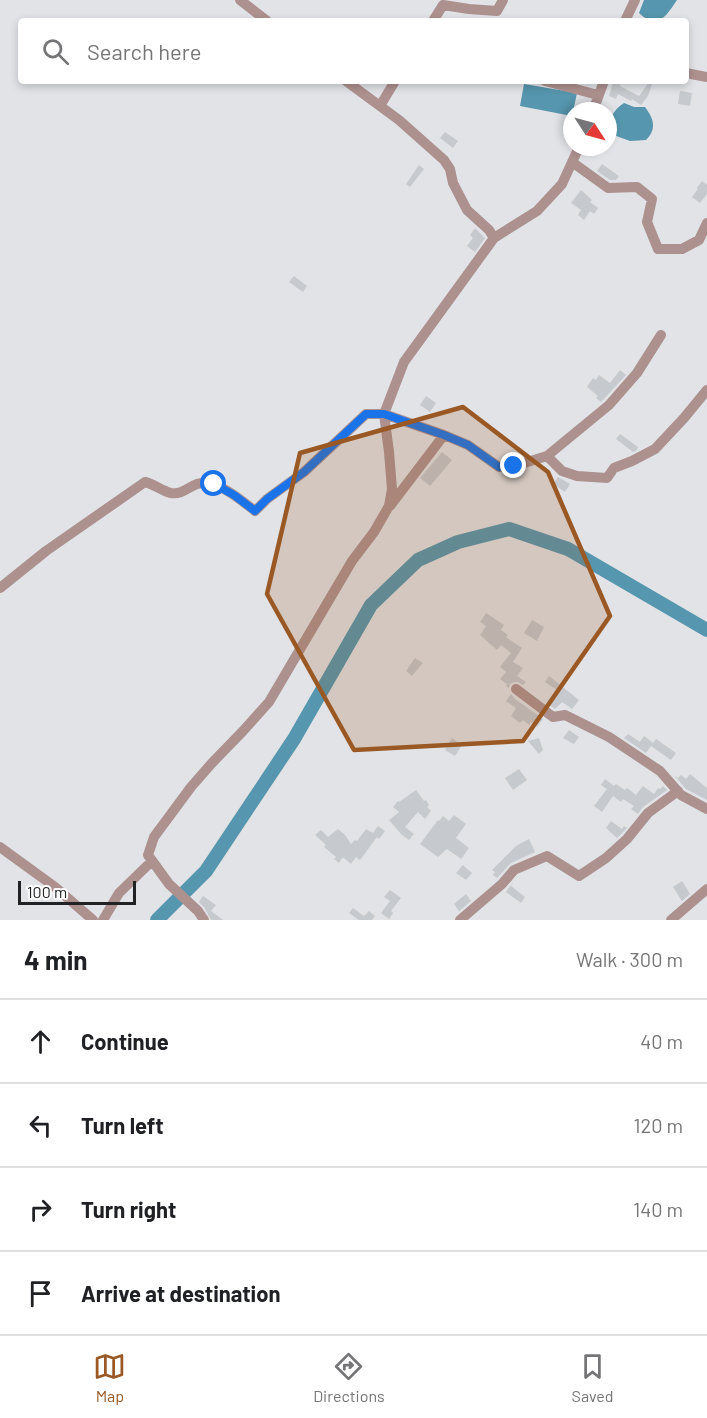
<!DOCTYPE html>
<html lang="en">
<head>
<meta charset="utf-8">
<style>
	:root { --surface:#fff; --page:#f2f2f2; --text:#202124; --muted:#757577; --line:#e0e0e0; --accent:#9a5924 }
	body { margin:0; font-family:Barlow,sans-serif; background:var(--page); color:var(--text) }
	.compass { position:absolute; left:563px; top:102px; width:54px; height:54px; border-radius:50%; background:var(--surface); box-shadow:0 3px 9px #0003; rotate:126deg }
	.scale { position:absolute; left:18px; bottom:15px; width:118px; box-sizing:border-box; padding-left:6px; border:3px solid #212224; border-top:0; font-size:16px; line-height:21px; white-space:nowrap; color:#212224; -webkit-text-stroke:4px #fff; paint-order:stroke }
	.stop { position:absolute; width:18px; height:18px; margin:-14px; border:4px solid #1a73e8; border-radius:50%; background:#fff }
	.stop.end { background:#1a73e8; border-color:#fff; box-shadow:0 2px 6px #0008 }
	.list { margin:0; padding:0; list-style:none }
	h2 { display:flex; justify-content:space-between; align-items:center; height:78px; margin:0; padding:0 24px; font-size:26px }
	h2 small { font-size:20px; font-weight:400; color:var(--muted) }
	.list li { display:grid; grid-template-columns:39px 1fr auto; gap:18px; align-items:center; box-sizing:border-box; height:84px; padding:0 24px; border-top:2px solid var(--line) }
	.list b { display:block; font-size:22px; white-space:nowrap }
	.list em { font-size:20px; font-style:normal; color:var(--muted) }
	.icon { flex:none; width:33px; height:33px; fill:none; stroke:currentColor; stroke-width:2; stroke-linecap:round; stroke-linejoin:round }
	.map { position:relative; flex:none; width:707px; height:920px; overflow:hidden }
	.search { position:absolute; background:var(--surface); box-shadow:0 3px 9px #0003; left:18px; right:18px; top:18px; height:66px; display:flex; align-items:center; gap:15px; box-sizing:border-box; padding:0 21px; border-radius:6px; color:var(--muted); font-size:22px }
	.sheet { height:414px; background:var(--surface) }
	nav { display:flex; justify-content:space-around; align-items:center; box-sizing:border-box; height:84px; border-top:2px solid var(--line); background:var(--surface); font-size:16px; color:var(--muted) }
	nav a { display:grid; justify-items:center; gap:3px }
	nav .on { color:var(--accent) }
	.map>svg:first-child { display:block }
	.water { fill:#5696ae }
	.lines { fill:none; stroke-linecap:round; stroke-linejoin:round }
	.river { stroke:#5696ae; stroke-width:14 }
	.building { fill:#c6c9cd }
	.minor { stroke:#ad918f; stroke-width:10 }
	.route { stroke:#1a73e8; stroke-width:8 }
	.marked { fill:#9a5924; fill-opacity:0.2; stroke:#9a5924; stroke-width:4.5; stroke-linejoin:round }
</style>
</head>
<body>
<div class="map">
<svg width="707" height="920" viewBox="0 0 707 920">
	<rect width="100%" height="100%" fill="#e1e3e7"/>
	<path class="water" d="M644,0H677C666,16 658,31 639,13Z
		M524,84L577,93L572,116L520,106Z
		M624,103L634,107H645C654,119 657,129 646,140L630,141L608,133C608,120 613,110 624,103Z"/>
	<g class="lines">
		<path class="river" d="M157,920L206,871L294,739L371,605L418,560L458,542L509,529L568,549L707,630"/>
	</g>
	<path class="building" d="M650,81H653L648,96L641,105L632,99L631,101L618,94L616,99L609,96L613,82L621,85L620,86L639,96Z
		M680,91L692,93L690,106L678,104Z
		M445,132L458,141L453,148L440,138Z
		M602,164L619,176L616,180H610L597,171Z
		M419,165L424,169L410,187L406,184Z
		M702,181L707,185V194L700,203L692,197L698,189L697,188Z
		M581,190L592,200L590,202L598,208L594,214L590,211L584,220L578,215L581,210L571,203Z
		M475,228L485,238L475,252L467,246L473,238L470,235Z
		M294,276L307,286L303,292L289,282Z
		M620,370L626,375L601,402L596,398L598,396L587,387L593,378L596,380L599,375L610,383Z
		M426,396L436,403L430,412L420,405Z
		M620,434L638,447L636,451L633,452L616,439Z
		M442,452L452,460L430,486L420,478Z
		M558,477L570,484L565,492L553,484Z
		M486,613L504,625L501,630L508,635L506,637L522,648L513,662L523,668L517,676L526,682L523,685L518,682H514L510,684L509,688L506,686L507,684L500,679L506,672L500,667L511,653L501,645L497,650L480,635L486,626L480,622Z
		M532,620L544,627L537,641L524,633Z
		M415,658L423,663L412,676L406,671Z
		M549,676L579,700L572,709L562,702L555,709L547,703L557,690L545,682Z
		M511,694L515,699L546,721L543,719L537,727L531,722L529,725L523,720L520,723L511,716L516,708L506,701Z
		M569,730L579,737L574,744L563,738Z
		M628,734L640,742L644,736L653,743L656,739L676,753L671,760L651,746L646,753L624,738Z
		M452,738L462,745L455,756L445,750Z
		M539,738L543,750L539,754L528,741Z
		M519,769L527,780L513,790L505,778Z
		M690,774L707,788V800L686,789L674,775L678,778L681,775L686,779Z
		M605,779L614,786L616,784L625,790L627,788L636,795L643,786L654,794L658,788L660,789L663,786L667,790L643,807L638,814L631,809L634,806L623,799L621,802L613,796L602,812L594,806L607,789L601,785Z
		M416,790L424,801L426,800L429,805L427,807L431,811L425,819L418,812L405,827L414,834L409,840L401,834L389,820L399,812L393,807L398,801L399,802Z
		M454,815L466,824L456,838L469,848L461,859L447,849L438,857L420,844L438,820L439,821L443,816L449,821Z
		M611,821L622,829L624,826L627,828L617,838L606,828Z
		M378,826L385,831L379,839L377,837L360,860L356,857L351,864L344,858H342L339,863L334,859L336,857L324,847L326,845L315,835L321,830L328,837L338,829L345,835L351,844L355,840L357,841L366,829L373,833Z
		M529,839L535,852L511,863L497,878L493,875L495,872L492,870L516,846Z
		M463,865L472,873L466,880L456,873Z
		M514,881L511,886L525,897L521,903L506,892Z
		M682,881L690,894L682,901L673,887Z
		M390,890L401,898L391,911L393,913L389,919L381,913L390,901L384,897Z
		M466,894L471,901L459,911L454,904Z
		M203,896L216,905L211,911L223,920H211L204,907L199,902Z
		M353,908L364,916L369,911L375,916L372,920H359L349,913Z"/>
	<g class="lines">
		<path class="minor" d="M240,0L267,21
			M433,21L443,5L469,9L497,11L503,0
			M625,21L635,0
			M686,73L707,77
			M545,81L598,95
			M380,106L395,81
			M593,111L604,81
			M572,162L608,188L637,187L652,199L647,222L658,249H682L699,240L707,223
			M494,238L537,211L562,184L579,147
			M547,456L609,405L637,373L661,335
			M390,506L444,435
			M0,588L46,551L145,482C154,484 162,491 171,493C182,495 188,487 197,484C216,478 241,500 255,511L267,499L304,472L366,414H384L444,435L468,445L499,467L514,466L547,456L562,471L577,476L607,478L614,468L632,461L655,449L684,418L707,390
			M516,689L553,717L565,715L609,737L660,771L681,795L707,809
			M0,847L55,887L93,920
			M103,920L119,893L152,861
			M204,920L198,911L169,884L148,855L154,837L191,787L212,763L243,731L269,702L352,561L374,532L389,506L392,489L389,452L384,414L404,362L494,238L489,230L467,210L453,183L450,169L444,160L399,120L346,81
			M460,920L502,884L514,870L547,856L579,876L606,858L627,839L648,813L678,791
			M671,920L707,889"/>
	</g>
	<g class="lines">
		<path class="route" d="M214,484L234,495L255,511L267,499L304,472L366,414H384L444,435L468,445L499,467L514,466"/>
	</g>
	<path class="marked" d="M463,407L548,472L610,616L523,741L354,750L267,594L300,453Z"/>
</svg>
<svg class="compass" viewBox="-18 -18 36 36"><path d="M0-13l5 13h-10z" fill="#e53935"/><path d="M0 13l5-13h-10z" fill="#757577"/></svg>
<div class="scale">100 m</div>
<div class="stop" style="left:214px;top:484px"></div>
<div class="stop end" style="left:514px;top:466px"></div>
<div class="search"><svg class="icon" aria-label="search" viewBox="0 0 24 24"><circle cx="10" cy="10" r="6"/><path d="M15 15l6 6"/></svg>Search here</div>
</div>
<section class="sheet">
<h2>4 min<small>Walk · 300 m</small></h2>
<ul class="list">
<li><svg class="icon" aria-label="ahead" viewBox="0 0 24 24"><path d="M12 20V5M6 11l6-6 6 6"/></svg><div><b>Continue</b></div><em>40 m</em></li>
<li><svg class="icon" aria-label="left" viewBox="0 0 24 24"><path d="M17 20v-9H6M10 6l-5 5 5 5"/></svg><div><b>Turn left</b></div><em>120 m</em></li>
<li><svg class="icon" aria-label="right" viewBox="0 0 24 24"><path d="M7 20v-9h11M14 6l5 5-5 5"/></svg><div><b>Turn right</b></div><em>140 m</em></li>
<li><svg class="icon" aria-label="arrive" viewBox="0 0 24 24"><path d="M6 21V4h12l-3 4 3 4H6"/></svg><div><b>Arrive at destination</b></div></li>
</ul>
</section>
<nav>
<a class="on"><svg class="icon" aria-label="map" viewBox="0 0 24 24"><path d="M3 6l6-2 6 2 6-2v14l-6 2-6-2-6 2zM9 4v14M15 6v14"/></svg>Map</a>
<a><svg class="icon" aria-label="directions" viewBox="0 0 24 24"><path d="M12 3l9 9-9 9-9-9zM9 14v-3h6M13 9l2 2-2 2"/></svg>Directions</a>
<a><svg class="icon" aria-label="saved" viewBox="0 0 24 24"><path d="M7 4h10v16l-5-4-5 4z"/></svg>Saved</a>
</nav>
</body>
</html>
